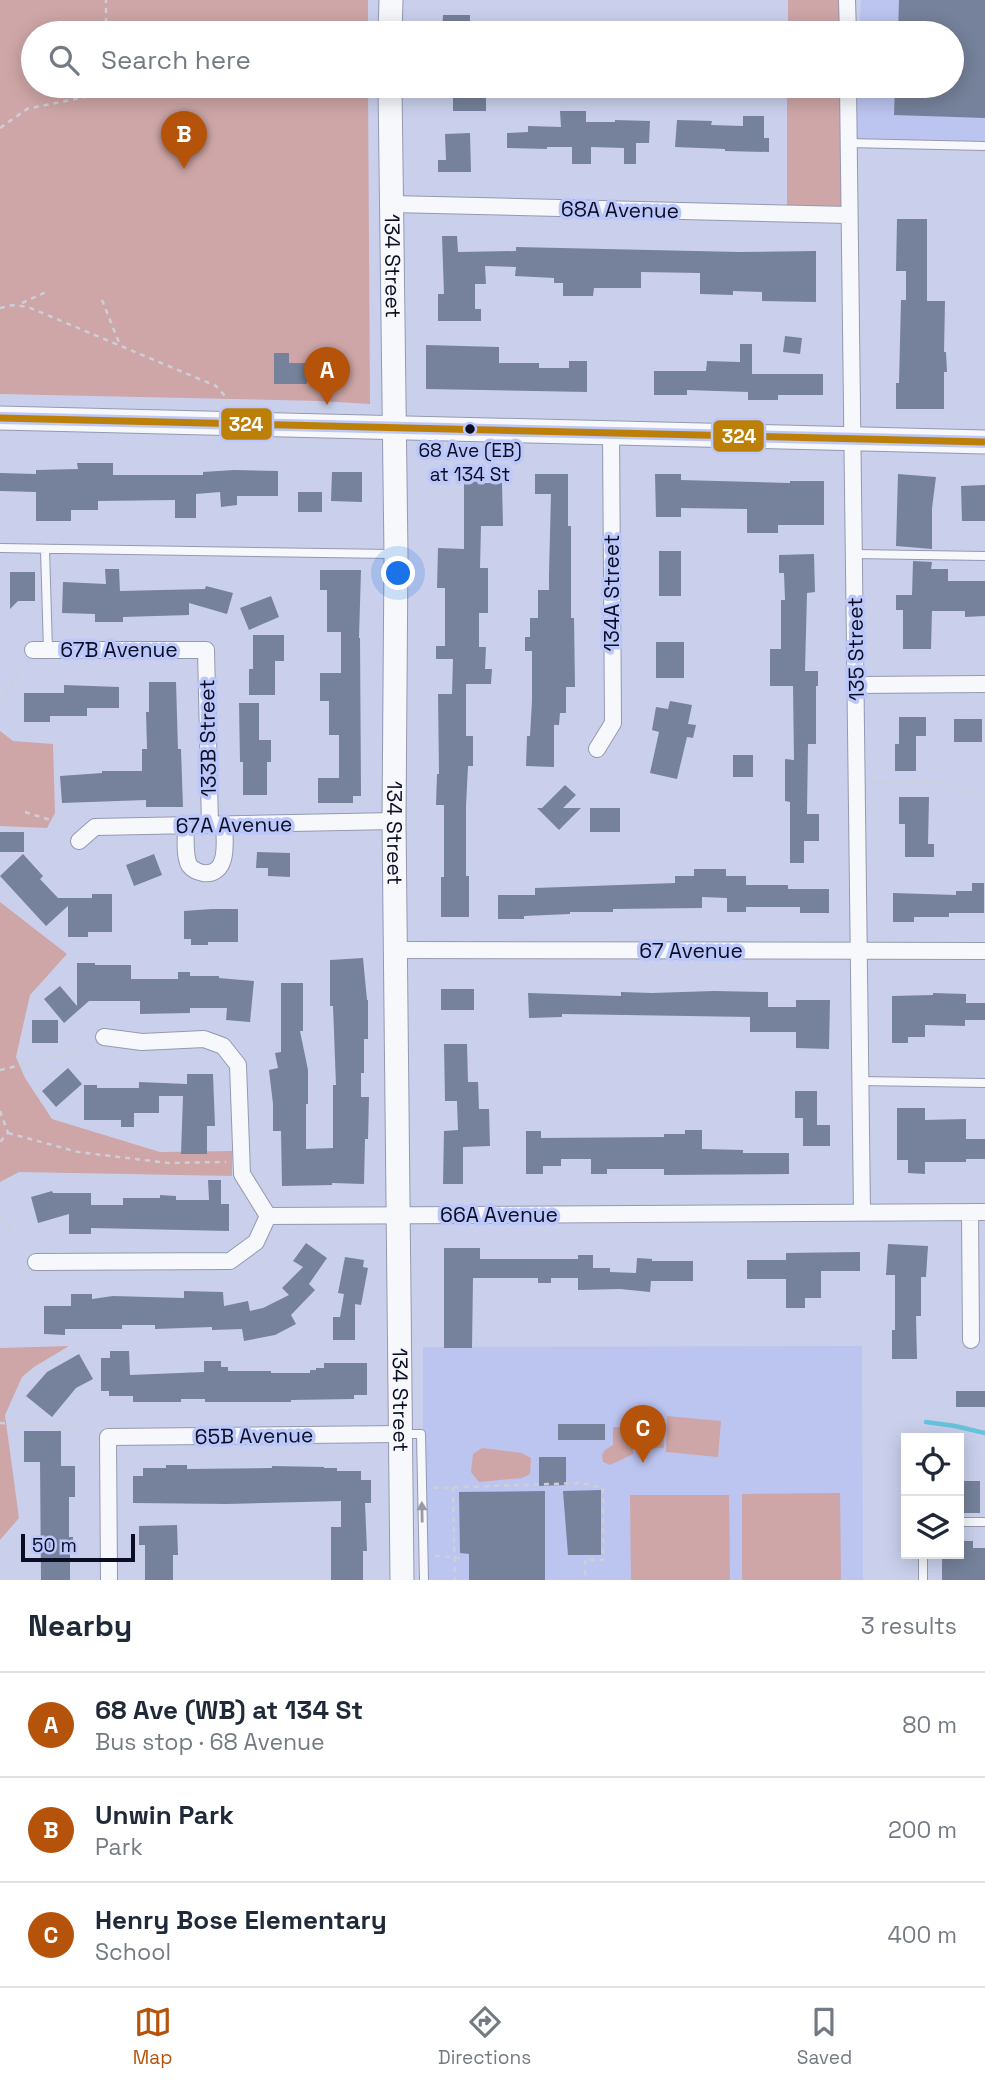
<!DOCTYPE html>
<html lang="en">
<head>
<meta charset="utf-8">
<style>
	:root { --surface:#fff; --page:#f6f6f7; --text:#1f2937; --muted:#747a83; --line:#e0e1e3; --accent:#b45309 }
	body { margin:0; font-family:"Space Grotesk",sans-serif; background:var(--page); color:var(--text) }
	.controls { position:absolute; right:21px; bottom:21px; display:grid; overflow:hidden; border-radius:0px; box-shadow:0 4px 18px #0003 }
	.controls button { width:63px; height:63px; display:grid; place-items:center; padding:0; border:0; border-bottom:2px solid var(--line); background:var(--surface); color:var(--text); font:35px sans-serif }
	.scale { position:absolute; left:21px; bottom:18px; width:114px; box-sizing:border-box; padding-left:7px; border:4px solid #0a0d23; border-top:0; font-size:19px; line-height:24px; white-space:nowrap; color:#0a0d23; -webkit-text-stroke:5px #bcc7fa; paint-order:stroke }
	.you { position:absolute; left:399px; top:574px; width:24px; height:24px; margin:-18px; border:5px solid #fff; border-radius:50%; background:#1a73e8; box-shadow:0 0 0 10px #1a73e833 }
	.badge { display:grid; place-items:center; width:46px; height:46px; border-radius:50%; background:var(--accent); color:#fff; font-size:23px; font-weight:700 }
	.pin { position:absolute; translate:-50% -58px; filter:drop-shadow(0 2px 4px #0008) }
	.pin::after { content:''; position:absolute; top:37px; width:24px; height:21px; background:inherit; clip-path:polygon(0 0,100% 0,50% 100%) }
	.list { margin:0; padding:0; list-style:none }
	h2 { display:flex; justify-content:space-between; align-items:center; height:91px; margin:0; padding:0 28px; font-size:30px }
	h2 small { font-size:23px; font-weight:400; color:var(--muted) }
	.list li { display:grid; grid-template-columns:46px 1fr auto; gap:21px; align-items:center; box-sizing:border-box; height:105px; padding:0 28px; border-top:2px solid var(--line) }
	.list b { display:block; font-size:26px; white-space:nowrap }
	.list p { margin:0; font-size:23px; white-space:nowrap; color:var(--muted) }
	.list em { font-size:23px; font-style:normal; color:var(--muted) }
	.icon { flex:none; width:38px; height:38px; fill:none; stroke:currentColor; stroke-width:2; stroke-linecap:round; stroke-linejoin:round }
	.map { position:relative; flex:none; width:985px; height:1580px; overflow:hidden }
	.search { position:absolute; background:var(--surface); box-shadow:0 4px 18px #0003; left:21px; right:21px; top:21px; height:77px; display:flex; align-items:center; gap:18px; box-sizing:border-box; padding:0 24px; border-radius:38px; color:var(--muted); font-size:26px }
	.sheet { height:406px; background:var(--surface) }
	nav { display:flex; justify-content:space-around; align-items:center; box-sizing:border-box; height:98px; border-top:2px solid var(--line); background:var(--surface); font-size:19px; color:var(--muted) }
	nav a { display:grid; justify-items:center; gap:4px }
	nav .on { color:var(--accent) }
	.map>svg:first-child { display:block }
	.built { fill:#bcc4f0 }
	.green { fill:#cea6a7 }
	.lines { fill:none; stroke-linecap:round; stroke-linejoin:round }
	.stream { stroke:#69c3dd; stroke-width:4.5 }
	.building { fill:#76829b }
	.lane-casing { stroke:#9499b1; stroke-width:10 }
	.street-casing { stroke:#9499b1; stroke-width:18 }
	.secondary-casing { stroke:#9499b1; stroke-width:25 }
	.path { stroke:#cdcfd8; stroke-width:2.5; stroke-dasharray:5 5; stroke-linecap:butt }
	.lane { stroke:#f7f8fc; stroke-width:8 }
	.street { stroke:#f7f8fc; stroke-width:16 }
	.secondary { stroke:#f7f8fc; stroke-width:23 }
	.bus-1-casing { stroke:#bcc7fa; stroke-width:12 }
	.bus-1 { stroke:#bc8009; stroke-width:7 }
	.oneway { fill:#989aa5 }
	.bus-dot { fill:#0a0d23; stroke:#bcc7fa; stroke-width:2.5 }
	.labels { text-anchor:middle; stroke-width:7; stroke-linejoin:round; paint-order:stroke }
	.bus-label { font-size:19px; fill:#0a0d23; stroke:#bcc7fa }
	.street-label { font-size:21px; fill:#0a0d23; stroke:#bcc7fa }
	.line-badge { stroke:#bcc7fa; stroke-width:2.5 }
	.badge-label { font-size:19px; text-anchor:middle; font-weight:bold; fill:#fff }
</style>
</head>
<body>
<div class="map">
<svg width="985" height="1580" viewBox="0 0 985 1580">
	<rect width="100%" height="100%" fill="#cad0ec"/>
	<path class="built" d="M861,0H985V145L855,144L858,86H952V33H859Z
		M862,1346L863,1580H423V1347Z"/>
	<path class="green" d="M0,0H368V33H33V86H368L370,404L320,401L0,394Z
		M788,0H842V33H788Z
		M787,86H843V210L787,209Z
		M0,731L13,741L53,744L55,813L47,828L0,826Z
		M0,902L67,954L30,995L16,1057L25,1078L52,1119L160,1152L232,1151V1176L19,1172L0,1182Z
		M69,1346L34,1367L22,1377L5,1415L19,1518L0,1540V1348Z
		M667,1416L721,1421L718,1457L666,1452Z
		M638,1421H663L664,1448L633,1447V1454L610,1465L603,1462L602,1455L605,1450L613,1445V1427L638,1428Z
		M482,1448L522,1453L531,1458L530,1474L522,1478L479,1482L471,1472L473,1454Z
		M840,1493L841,1580H742V1494Z
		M630,1495H729L730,1580H631Z"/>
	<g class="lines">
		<path class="stream" d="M926,1422L955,1426L985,1433"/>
	</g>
	<path class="building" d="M899,0H985V118L894,115L895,86H952V33H898Z
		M443,15H470V33H442Z
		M457,86H486V111H453V91L457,92Z
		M560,111H586V122H615V120L650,121L649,143H636V164H624V148L591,147V164H572V147H547V149L507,148V133L528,132V126L561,127Z
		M743,116H764V138H769V152L725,151V149L675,147L677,120L712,121L711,125L743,126Z
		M470,133L471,172H438V160H446L445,134Z
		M897,219H927V301H945L944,352H946L947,372H944V409H896V383H899L901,300H906V271H896Z
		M442,236H457L458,252L516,251V247L740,252L816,251V302L762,301V292L733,291V295L700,294V273L641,272V288H594L593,296H563V283H554V278L515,276L516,267L485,266L486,284H475V309H481V321H438V294H444Z
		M785,336L802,338L800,354L783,352Z
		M740,344H752V374H823V395H778V400H748V392L687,390V395H654V371H706L707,361L740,362Z
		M426,345L499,347V363H539V368H569V361H587V392L426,389Z
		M274,353H289V363H307V384H274Z
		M77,463H113V475H203V472L234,470L278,471V496H237V505L221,507L220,492L196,494V518H175V500L98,501V510H71V521H36V492L0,491V473L36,474V470L78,469Z
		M332,472H362V502L331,501Z
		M464,472H481V483H502L503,526H481L480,568H488V613H479V647H486L485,669H492L491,684H466V736H473V766H468L466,806V876H469V917H441V877H444V805H436L437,774H439L438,694H452L453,659H436V646H445V588H437L438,548L464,549Z
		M535,474H568V526H571V618H574L575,687H566V713H560L559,725H554V767L526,766L527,736H530L532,701V651H525V637H530V618H538V590H549V574L551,494H535Z
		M655,474H681V480L790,483V481H824V525H778V533H747V509L681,508V517H656Z
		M898,474L936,477L932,508V549L896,546Z
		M985,485V521H962L961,486Z
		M298,492H322V512H298Z
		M659,551H681V596H659Z
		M814,554L815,592L807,593L805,671H818V686H816V744H808L807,814H819V841H804V863H790V802L785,801V759L794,760L793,686H770V649H781V600H785L784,573H779V555Z
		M913,561L932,562L931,569H948V581H985V616L965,617V611H932L931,649H903V610H896V595H912Z
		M105,569H119L120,591L205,589L206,586L233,593L227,614L189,603V615L123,617V622H95V614L62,613L63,582L106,584Z
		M320,570H361L359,638H360L361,796H353V803H318V778H339V735H329V701H320V673H341V632H327V590H320Z
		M10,572H35V601H18L10,609Z
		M271,596L279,617L249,630L240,608Z
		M253,635H284V661H275V695H249V669H253Z
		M656,642H684V678H656Z
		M149,682H176L178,749H181L183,807H146V800L62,803L60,776L102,773V771H142V749H147L146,712H149Z
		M64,685L119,687V708H87V716H50V722H24V693H64Z
		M670,701L692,705L688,724L696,725L693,738L687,737L677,779L650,773L659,732L652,730L656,707L668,709Z
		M239,703H259V740H271V762H267V795H243V762H240Z
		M899,717H926V736H916V771H895V744H899Z
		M954,719H982V742H954Z
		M733,755H753V777H733Z
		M565,785L576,795L563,808H581L559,830L537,808H542Z
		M899,797H929L928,844H934V857H905V824H899Z
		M590,808H620V832H590Z
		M0,832H24V852H0Z
		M257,852L290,853V877L268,876V868H256Z
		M23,854L43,876L40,879L58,898H92V894H112V932H88V937H68V906L46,926L0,876Z
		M154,854L162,875L134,886L126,865Z
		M694,869H726V876H746V885H788V889H829V913H800V907H746V912H727V898L702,897V908L613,909V912H570V914L524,916V919H498V895H535V888L675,883V876H694Z
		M972,883H984V913H949V917H914V922H893V893L956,895V891H972Z
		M212,909H238V942H208V945H191V939H184V911Z
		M363,958L367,1000H368V1039H364V1073H361V1097H369L368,1139H365L364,1184L332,1183V1185L282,1186L281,1131H273V1104L269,1070L278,1068L275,1053L281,1052V983H303V1031H300L308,1070V1104H306V1149L333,1148V1085H336L333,1006H330V960Z
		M77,963H95V965H131V979H178V972H190V976H219V978L254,981L250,1022L226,1020L227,1008H190V1013L140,1014V1001H89L64,1023L44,999L60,986L77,1006Z
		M441,989H474V1010H441Z
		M714,991L768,992V1007H796V1000H830L829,1049L796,1048V1032H750V1017L562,1014V1017L529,1018L528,993L621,996V992L652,993Z
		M933,993L966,994V1003H985V1020H965V1026L925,1025V1037H908V1043H892V996L933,995Z
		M32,1020H58V1043H32Z
		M444,1044H467L468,1082H478L479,1109H489L490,1146L463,1147V1184H443L444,1131L458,1130L457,1101H445Z
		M68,1068L82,1084L56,1107L42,1091Z
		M187,1074H213L215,1126H207V1154H181L183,1096H159V1113H134V1127H121V1120H84V1085H97V1088H139V1082L187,1084Z
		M795,1091H817V1125H830V1146H803V1118H795Z
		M897,1108H925V1120L966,1119V1139H985V1159H966V1162H925V1174L908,1173V1160H897Z
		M685,1130H702V1149L743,1150V1153H789V1174L664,1175V1169H607V1174H591V1159H561V1166H543V1174H526V1131H541V1138L664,1137V1134H685Z
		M208,1180H221V1204H229V1231L91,1228V1234H69V1214L38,1223L31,1197L52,1191L53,1193H91V1205H123V1198H160V1195L176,1196V1200H209Z
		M306,1243L327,1258L309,1284L315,1290L291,1315L296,1324L275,1335L244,1341L242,1329L212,1330V1327L155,1329V1325H122V1329H65V1335L44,1334V1306H71V1294H92V1299L113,1296L184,1298V1291L223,1292L224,1306L248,1301L250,1311L263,1308L289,1295L282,1288L303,1267L293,1261Z
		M888,1244L928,1246L926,1277H921V1316H916L917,1359H892V1330H895V1275H886Z
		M444,1248H480V1259H578V1255H593V1268H610V1272L636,1273L637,1258L652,1259V1261H693V1281H651L650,1292L620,1289L578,1290V1278H551V1283H538V1278H473L472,1348H444Z
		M860,1252V1271H821V1298H805V1308H786V1279H747V1260H786V1253Z
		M345,1257L364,1260L363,1267L368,1268L361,1305L355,1304V1340H333V1317H340L344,1294L338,1293Z
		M110,1351H129L130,1375L204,1372V1361H221V1367H228V1371H271V1373H310V1370H316V1368H324V1363H367V1395H354V1399L291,1400V1402H205V1399H181V1402H133V1396H109V1391H101V1358H110Z
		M79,1354L93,1379L76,1388L52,1417L26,1396L47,1372Z
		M956,1391H985V1407H956Z
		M558,1424H605V1440H558Z
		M24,1431H61V1466H75V1497H69V1537H73V1549H70V1580H41L40,1462H24Z
		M539,1457H566V1485L539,1486Z
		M166,1465H187V1469L272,1468V1466L324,1467V1468H337V1471H361V1480H371V1503H365L367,1551H363V1580H331V1527H341V1501L226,1504L133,1503V1476H143V1468H166Z
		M964,1481H980V1513H964Z
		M601,1490V1555H568L563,1491Z
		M545,1491V1580H469V1554L460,1553L459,1492Z
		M177,1525L178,1555H173V1580H145V1545H139V1526Z
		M959,1541H973V1548H985V1580H942V1554H959Z"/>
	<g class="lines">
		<defs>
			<path id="lane" d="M848,143L985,146
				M0,548L392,554
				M45,549L48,651
				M854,554L985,556
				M860,1081L985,1083
				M402,1434H421L424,1580
				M959,1522H985
				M923,1554V1580"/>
			<path id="street" d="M847,0L848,33
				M848,86L862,1212
				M391,204L849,215
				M33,650H206L210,825
				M856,685L985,684
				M597,749L613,723L611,432
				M186,826C186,837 184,854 189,865C192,869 198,872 203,873C229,876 225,842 224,825
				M79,841L95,827L394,821
				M396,950L985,951
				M104,1037L142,1042L204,1039L223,1046L238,1065L242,1174L268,1216
				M970,1212L971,1340
				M268,1216L985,1212
				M36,1262L230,1261L256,1242L268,1216
				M109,1580L108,1437L400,1434"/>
			<g id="secondary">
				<path d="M390,33L391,0"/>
				<path id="s1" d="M390,86L396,555L394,821L402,1580"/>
				<path d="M0,418L985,442"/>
			</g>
		</defs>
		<use href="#lane" class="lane-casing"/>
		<use href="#street" class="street-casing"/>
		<use href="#secondary" class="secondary-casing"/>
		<path class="path" d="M106,33V0
			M0,128L27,109L85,97L96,86
			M102,300L120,345
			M22,303L48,291
			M0,308L13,305L28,307L216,386L227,398L228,405
			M0,705L20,672
			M872,783L939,781L978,796L985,797
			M25,812L57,822L58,825
			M0,1070L72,1053L79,1048
			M0,1111L8,1133L0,1142
			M8,1133L78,1152L168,1163L226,1162
			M0,1220L20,1238
			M0,1423L77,1428
			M453,1487L455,1580
			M434,1488L581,1483L603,1488V1560H585V1580
			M435,1556L455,1557L461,1559"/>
		<use href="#lane" class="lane"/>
		<use href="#street" class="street"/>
		<use href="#secondary" class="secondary"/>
		<defs>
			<path id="bus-1" d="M0,418L985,442"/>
		</defs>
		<use href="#bus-1" class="bus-1-casing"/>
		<use href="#bus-1" class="bus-1"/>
	</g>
	<defs><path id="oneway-solid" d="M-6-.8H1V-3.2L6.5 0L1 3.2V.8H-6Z" transform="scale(1.75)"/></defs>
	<use class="oneway" href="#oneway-solid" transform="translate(422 1512) rotate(-91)"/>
	<circle class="bus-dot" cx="470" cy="429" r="6"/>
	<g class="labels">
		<g class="bus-label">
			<text x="470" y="457">68 Ave (EB)<tspan x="470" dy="24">at 134 St</tspan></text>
		</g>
		<g class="street-label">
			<text transform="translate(620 210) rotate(1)" y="7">68A Avenue</text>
			<text dy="7" stroke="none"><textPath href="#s1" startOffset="180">134 Street</textPath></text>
			<text transform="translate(612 593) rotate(-90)" y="7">134A Street</text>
			<text transform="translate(856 649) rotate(-91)" y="7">135 Street</text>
			<text x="119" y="657">67B Avenue</text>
			<text transform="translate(208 738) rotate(-91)" y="7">133B Street</text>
			<text transform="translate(234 825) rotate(-1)" y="7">67A Avenue</text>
			<text dy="7" stroke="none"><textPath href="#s1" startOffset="747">134 Street</textPath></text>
			<text x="691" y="958">67 Avenue</text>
			<text x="499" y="1222">66A Avenue</text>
			<text dy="7" stroke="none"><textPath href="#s1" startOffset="1314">134 Street</textPath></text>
			<text transform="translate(254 1436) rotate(-1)" y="7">65B Avenue</text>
		</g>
	</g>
	<g class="line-badge">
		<rect x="220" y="407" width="53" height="34" rx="7" fill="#bc8009"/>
		<rect x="712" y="419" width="53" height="34" rx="7" fill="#bc8009"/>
	</g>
	<g class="badge-label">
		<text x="246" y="431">324</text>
		<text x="739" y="443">324</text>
	</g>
</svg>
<div class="controls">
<button><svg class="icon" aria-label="locate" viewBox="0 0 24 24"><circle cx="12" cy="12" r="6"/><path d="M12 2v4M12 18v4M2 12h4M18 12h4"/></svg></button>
<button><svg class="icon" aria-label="layers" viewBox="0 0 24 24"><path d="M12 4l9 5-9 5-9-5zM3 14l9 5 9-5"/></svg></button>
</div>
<div class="scale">50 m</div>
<div class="you"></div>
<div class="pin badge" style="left:327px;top:405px">A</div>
<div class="pin badge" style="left:184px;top:169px">B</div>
<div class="pin badge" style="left:643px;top:1463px">C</div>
<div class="search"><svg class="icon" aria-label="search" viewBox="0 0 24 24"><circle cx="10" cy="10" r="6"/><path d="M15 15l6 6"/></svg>Search here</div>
</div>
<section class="sheet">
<h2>Nearby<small>3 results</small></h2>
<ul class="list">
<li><span class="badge">A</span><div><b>68 Ave (WB) at 134 St</b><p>Bus stop · 68 Avenue</p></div><em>80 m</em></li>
<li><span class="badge">B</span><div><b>Unwin Park</b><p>Park</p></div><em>200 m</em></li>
<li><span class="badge">C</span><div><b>Henry Bose Elementary</b><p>School</p></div><em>400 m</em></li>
</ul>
</section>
<nav>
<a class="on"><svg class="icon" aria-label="map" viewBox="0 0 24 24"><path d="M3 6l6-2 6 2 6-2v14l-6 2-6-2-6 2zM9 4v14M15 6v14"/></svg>Map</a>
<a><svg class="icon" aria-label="directions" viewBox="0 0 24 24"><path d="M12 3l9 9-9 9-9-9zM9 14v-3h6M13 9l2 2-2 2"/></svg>Directions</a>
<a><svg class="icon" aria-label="saved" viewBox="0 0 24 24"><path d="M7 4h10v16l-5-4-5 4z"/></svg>Saved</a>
</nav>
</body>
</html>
